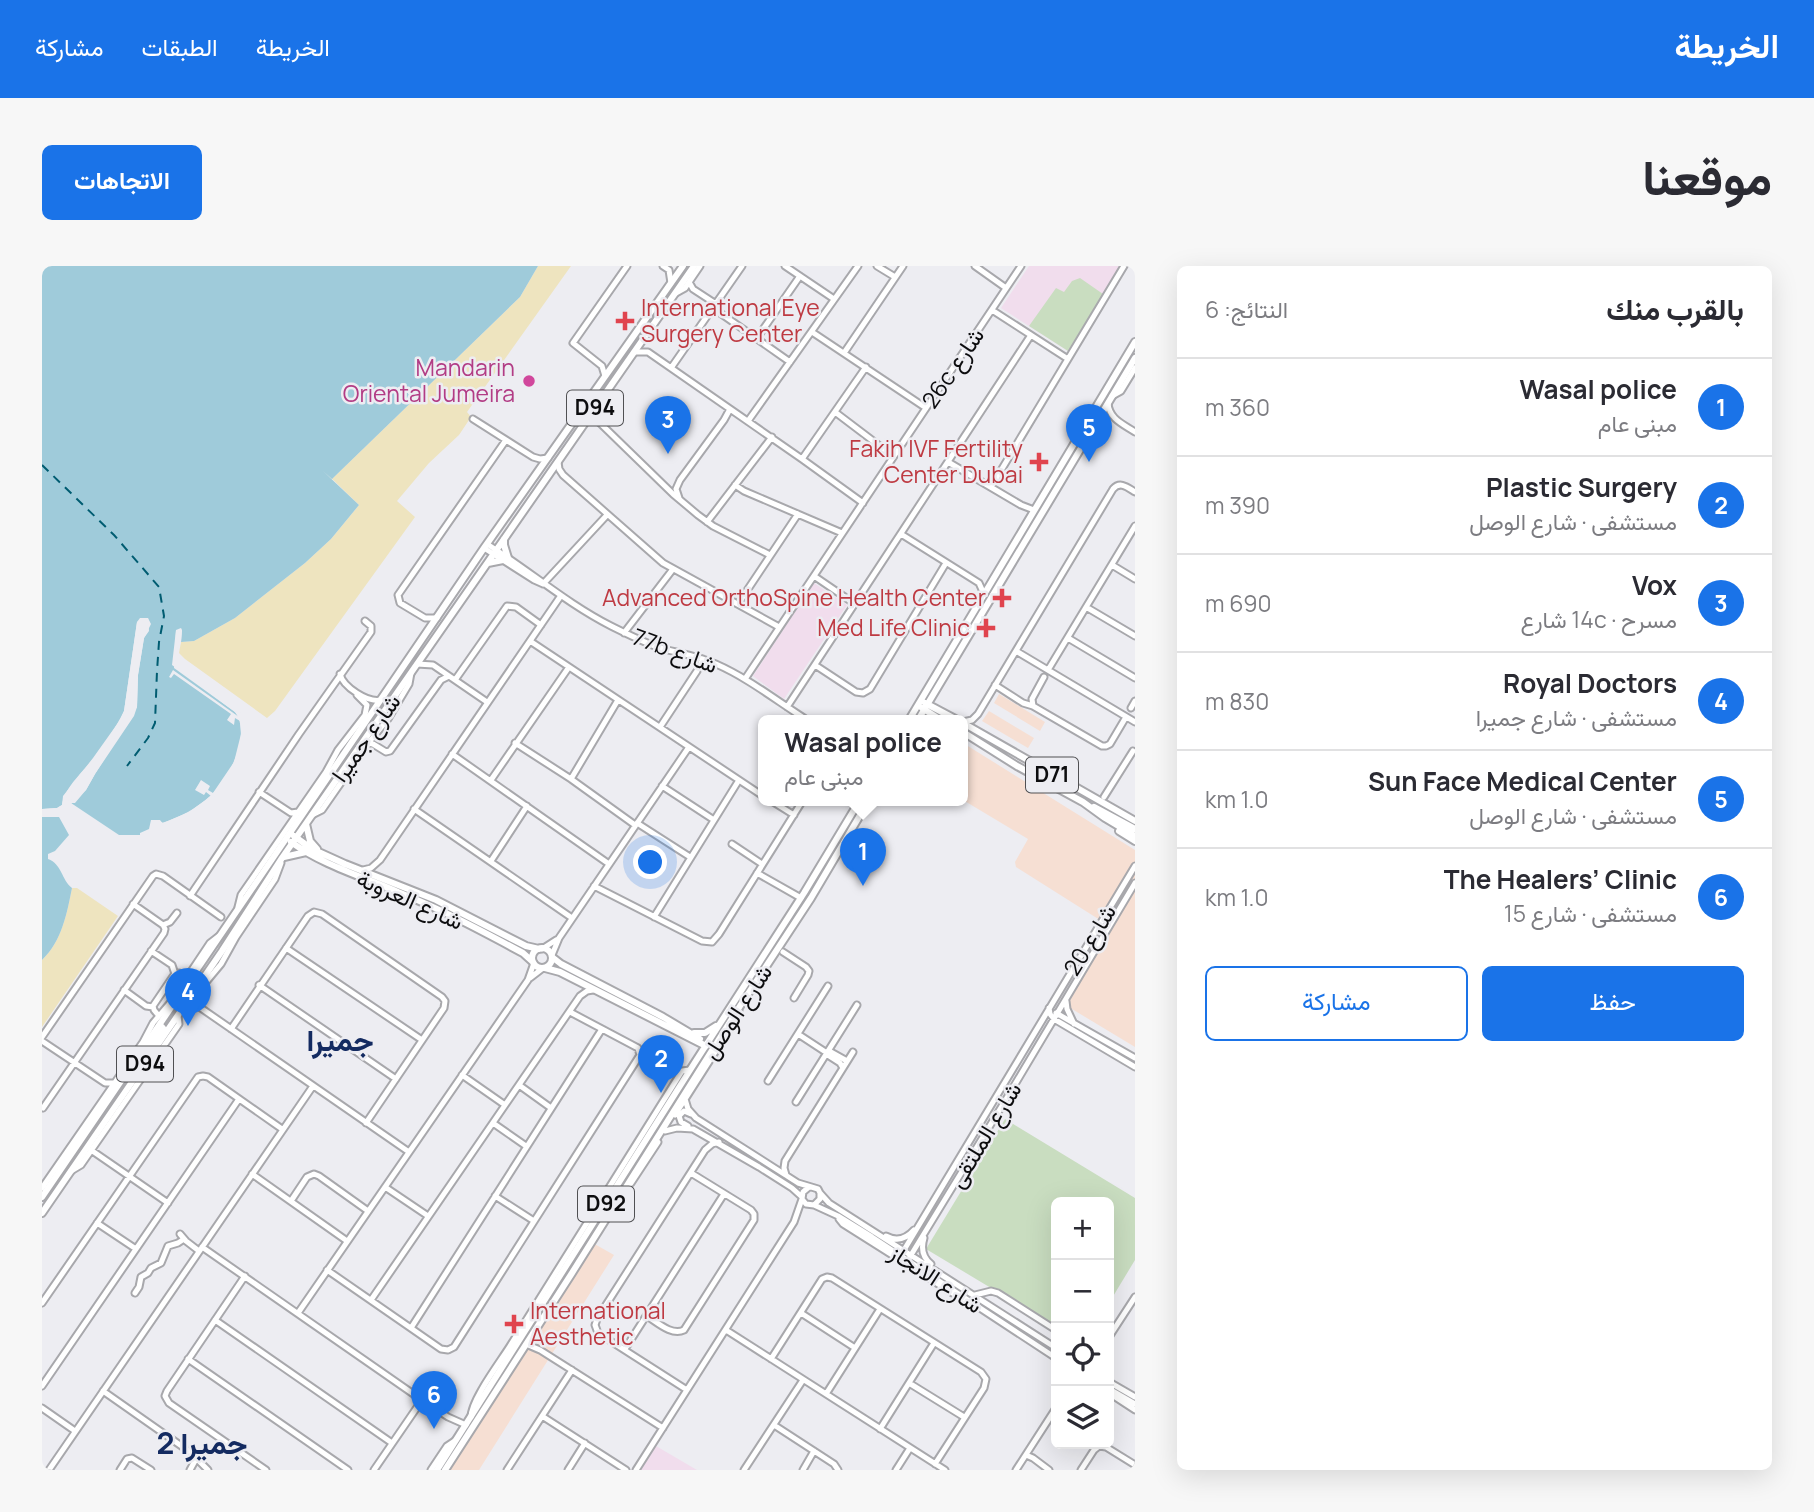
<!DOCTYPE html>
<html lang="ar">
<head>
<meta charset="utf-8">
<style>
	:root { --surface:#fff; --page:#f7f7f7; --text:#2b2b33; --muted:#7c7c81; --line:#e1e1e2; --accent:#1a73e8 }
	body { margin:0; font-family:Manrope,Vazirmatn,sans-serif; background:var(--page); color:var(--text); direction:rtl }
	.controls { position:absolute; right:21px; bottom:21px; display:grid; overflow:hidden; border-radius:10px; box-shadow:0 7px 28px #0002 }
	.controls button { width:63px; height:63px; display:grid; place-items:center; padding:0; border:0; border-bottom:2px solid var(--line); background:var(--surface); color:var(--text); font:35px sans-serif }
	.you { position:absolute; left:609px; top:597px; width:24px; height:24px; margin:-18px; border:5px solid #fff; border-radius:50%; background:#1a73e8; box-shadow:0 0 0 10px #1a73e833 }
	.badge { display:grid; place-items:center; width:46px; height:46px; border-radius:50%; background:var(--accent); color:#fff; font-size:23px; font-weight:700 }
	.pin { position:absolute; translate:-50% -58px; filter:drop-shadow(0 2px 4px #0008) }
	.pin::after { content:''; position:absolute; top:37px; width:24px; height:21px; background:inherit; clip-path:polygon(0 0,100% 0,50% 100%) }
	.popup { position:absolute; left:716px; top:449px; width:210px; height:91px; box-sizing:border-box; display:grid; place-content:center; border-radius:10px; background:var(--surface); filter:drop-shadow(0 2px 5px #0005); font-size:23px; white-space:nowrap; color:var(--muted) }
	.popup b { font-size:26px; color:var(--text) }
	.popup::after { content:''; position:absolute; left:50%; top:100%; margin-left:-14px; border:14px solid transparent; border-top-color:var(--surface) }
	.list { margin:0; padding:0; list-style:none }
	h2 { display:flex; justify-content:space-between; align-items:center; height:91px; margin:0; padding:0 28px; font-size:30px }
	h2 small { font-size:23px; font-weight:400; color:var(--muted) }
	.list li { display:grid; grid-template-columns:46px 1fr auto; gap:21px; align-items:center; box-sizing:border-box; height:98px; padding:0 28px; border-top:2px solid var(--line) }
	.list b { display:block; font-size:26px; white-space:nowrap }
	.list p { margin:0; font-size:23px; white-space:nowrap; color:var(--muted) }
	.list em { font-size:23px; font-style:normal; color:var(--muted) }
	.actions { display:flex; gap:14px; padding:21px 28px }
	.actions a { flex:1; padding:16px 0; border:2px solid var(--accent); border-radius:10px; text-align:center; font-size:24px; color:var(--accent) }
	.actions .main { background:var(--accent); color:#fff }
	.icon { flex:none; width:38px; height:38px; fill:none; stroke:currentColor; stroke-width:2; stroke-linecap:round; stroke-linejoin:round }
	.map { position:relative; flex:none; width:1093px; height:1204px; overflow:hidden; direction:ltr; border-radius:10px }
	header { display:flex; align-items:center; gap:42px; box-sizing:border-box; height:98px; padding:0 35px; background:var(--accent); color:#fff }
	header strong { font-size:33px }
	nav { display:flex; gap:38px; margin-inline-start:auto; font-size:24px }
	.intro { display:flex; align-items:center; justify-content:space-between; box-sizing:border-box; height:168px; padding:0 42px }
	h1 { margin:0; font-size:49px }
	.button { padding:18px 32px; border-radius:10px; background:var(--accent); color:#fff; font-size:24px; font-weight:700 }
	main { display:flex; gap:42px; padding:0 42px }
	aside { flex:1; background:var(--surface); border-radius:10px; box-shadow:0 7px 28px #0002 }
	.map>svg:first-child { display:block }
	.commercial { fill:#f6dfd3 }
	.education { fill:#f1dded }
	.green { fill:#c9ddc0 }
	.sand { fill:#eee4bf }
	.water { fill:#9fcbda }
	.pier { fill:#ededf2 }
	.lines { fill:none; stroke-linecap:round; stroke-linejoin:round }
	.ferry { stroke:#005c71; stroke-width:2; stroke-dasharray:9 7; stroke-linecap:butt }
	.minor-casing { stroke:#a8a8ac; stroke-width:9 }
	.major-casing { stroke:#a8a8ac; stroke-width:10 }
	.minor { stroke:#fff; stroke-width:5 }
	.major { stroke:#fff; stroke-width:6 }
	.health-dot { fill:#e0444e; stroke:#ededf2; stroke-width:2.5 }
	.hotel-dot { fill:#d1479c; stroke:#ededf2; stroke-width:2.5 }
	.labels { text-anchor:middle; stroke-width:5; stroke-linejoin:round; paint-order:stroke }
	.shield { fill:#ededf2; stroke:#505053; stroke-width:2 }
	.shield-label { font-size:21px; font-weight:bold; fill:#0d0d0f }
	.health-label { font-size:23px; fill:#be3a42; stroke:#ededf2; text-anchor:end }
	.hotel-label { font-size:23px; fill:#b23c85; stroke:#ededf2; text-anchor:end }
	.street-label { font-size:23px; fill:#0d0d0f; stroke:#ededf2 }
	.district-label { font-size:30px; font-weight:bold; fill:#142b61; stroke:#ededf2 }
</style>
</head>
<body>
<header>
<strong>الخريطة</strong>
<nav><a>الخريطة</a><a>الطبقات</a><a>مشاركة</a></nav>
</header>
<div class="intro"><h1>موقعنا</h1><a class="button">الاتجاهات</a></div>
<main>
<aside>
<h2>بالقرب منك<small>النتائج: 6</small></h2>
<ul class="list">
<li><span class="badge">1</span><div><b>Wasal police</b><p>مبنى عام</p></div><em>360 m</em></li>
<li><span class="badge">2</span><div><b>Plastic Surgery</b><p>مستشفى · شارع الوصل</p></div><em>390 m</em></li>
<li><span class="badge">3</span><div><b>Vox</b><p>مسرح · 14c شارع</p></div><em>690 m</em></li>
<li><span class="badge">4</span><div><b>Royal Doctors</b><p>مستشفى · شارع جميرا</p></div><em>830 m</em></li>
<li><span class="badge">5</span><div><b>Sun Face Medical Center</b><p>مستشفى · شارع الوصل</p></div><em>1.0 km</em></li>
<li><span class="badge">6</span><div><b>The Healers’ Clinic</b><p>مستشفى · شارع 15</p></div><em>1.0 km</em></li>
</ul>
<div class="actions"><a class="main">حفظ</a><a>مشاركة</a></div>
</aside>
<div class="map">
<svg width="1093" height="1204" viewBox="0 0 1093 1204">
	<rect width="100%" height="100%" fill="#ededf2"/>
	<path class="commercial" d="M957,428L1003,456L998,465L952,437Z
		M947,445L992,472L986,482L940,455Z
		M921,477L1093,584V781L1025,740L1069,661L974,601L973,596L986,573L921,534Z
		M549,976L572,989L437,1204H404Z"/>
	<path class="education" d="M987,0H1079L1026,85L959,42Z
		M772,317L805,339L742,433L711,410Z
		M614,1180L655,1204H599Z"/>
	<path class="green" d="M1038,12L1061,28L1026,85L987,60L1014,22L1022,26L1030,15Z
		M963,853L1093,932V994L1067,1037V936H1014V1061L884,983Z"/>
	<path class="sand" d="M496,0H529L425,146L429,151L417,169L387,197L355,235L373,251L233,445L225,452L143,393L137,387L139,376L152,375L193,352L263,297L289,273L317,239L282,205L291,212L478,31Z
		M30,622H35L76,650L0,761V694C20,675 25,647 30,622Z"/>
	<path class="water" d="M0,0H496L478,31L290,213L281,205L317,239L289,273L263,297L193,352L152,375L139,376L140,364H134L132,402L193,446C210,469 187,513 168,530C154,543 138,551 120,557L118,554H109L107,563L98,567V569H77L29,537L44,524L53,508L95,441L96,409L102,372L107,365L106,352L95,356L82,445C74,462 62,478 51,493C40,507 23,521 20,539L15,542L0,543Z
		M0,551H17L27,569L13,585L6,588V593C20,598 19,613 30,622C25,647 20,675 0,694Z"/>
	<path class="pier" d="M98,352H106L109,358L102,372L96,409L95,441L92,450L53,508L44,524L33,537H30L27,540L26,535L32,533L41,522L50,506L89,448L91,441L92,408L98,371L103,364L105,358L104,356L100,355L98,357L86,446L81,456L54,495L25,531L23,541L16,546H0V543L15,542L20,539L21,530L51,492L78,454L82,445L95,356Z
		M139,362L140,364L139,376L138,379L136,378L133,398L198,446L201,455V468L194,496L172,531L139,553L119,560L117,554L121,557L140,549L147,546L169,530L164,526L162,529L153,524L159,514L168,520L166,524L171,527L173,524L192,496L199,468L198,455L193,452L192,459L185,454L189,448L132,408L129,412L127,411L131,404L197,451L193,446L130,399L134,364Z"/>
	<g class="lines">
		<path class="ferry" d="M0,199L72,269L117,321L122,350L117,376L115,405L113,457L106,472L85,500"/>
		<defs>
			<path id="minor" d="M621,0L627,4L629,17
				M743,0L792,33
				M835,0L853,11
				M933,0L964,22
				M647,16L651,23L674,38
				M634,27L643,22L658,0
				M671,42L748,96
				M950,44L1026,93
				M770,66L884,142
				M715,72L758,10
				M592,86H606L760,193L821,237
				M802,87L861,0
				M629,102L700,0
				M563,110L560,100L531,77L585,0
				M1070,130L1079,125L1093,102
				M1066,137C1067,153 1081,158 1093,166
				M793,146L851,190
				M431,153L491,191L498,193L506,192
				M544,155L553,154L558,157L631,228L656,249L671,260L728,289
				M706,155L816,0
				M760,193L824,101
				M516,196L517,203L521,209L621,297L737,361
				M906,196L979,239L992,244
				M693,219L702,225L800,267
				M949,221L1082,0
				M637,232L634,223L638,214L682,154L688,143
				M665,256L730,171
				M859,268L937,317L942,328
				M445,278C488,305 524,337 569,360C585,368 601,376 618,382C637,387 656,390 674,398C706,412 735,435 765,454
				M442,282L492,314L501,318
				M1070,299L1093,313
				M772,310L813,338
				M501,318L565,249
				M696,338L756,248
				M1044,341L1093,370
				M395,352H383L358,337L356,329L464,174
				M582,367L631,303
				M1026,372L1093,412
				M488,375L721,530
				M974,385L1093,456
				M375,398L391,399L445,436
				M773,399L814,426L821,427L828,423L904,297
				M1006,404L1093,260
				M298,408C301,421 326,437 339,434
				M1002,411L990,433L991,440L1060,480H1064L1068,478L1084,451
				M703,413L979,0
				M413,414L465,340L474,341L499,359
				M953,419L981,437L991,440
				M745,441L989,69
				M1089,442L1093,435
				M921,456L930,454L936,448L1071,223C1078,215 1085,221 1093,226
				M618,461L655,405L661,393
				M326,477L331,478L344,486L348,485L399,414L407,410
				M473,477L529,513L593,559
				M410,488L567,598
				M529,513L576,434
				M449,514L527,401
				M620,520L672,554
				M217,526L249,547L256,546
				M1062,531L1091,485
				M728,534L752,549
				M372,543L530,652
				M270,549L280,544L328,475L346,453L367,418L369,407
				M595,557L648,591
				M690,578L720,598
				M449,595L485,540
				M321,604L329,602L338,594L518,331
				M715,607L759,632
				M552,620L660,675L670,676L677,668L761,534
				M148,630L257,468L329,366V360L323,355
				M196,641L199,629L284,506L296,484L323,449L325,439L315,429
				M612,651L697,514
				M121,659L128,656L135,647
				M244,682L380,774
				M500,683L514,674
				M109,685L130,699L133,708
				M741,686L764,701L767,705L766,709L752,732
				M510,689L517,672L647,481
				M488,712L501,702
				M217,719L354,813
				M155,720L164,716L179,698L194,671L233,613L239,597
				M82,724L104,740L111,741
				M151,726L152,733L156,740L367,886
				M1024,735L1025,743L1032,758
				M1007,742L1008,748L1012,753L1093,801
				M1014,747L1093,792
				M117,750L112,744L111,740L132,709L137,707L145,710
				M189,763L266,650L272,646L280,648L400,731L403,735L402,742L324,857
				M756,768L785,787
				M0,771L111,610L114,608L121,610L179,651
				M0,775L63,817H73
				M787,785L805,795
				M784,788L798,797L801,802
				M420,809L463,839
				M726,815L786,720
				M477,819L509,842
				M643,833L646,843L654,852L756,917L776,923L778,927V933L772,939L764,938L760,933L761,926L767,921
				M754,836L815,739
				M1,842L122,667L123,663L121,659L91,638
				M633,849L691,758L697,745
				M451,857L484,880
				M646,860L639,856L637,850L642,845L649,848
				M623,865L635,862L651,863L717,901L750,922L760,931
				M49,884L126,937
				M29,905L39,899L135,761L137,758L136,750
				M210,908L305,975
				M744,909L742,902L743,895L811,786
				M589,917L616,876
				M343,921L386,950
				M0,922L101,776L111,757L128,737L168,677L177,670
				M778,927L787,937L1014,1082
				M453,930L492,955
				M249,935L265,911L272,908L277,910L326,945
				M772,939L796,950L830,971L1014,1092
				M797,953L801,958L923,1035L930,1037
				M55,957L94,983
				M138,968L144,975L157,985
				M844,970C855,976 864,973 872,964
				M882,972C879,982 880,991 889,998
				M160,981L380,1134L406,1151L424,1159
				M859,989L1093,600
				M866,994L963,835L1093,617
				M285,1004L399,1083L406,1084L412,1081L598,789L596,782L528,746
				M203,1010L125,1125L123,1130L127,1137L224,1204
				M93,1027L97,1021L99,1011L106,1007L109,1002L119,997L126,980L136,977L142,973
				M933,1029L949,1025L956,1027L1014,1064
				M329,1034L538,730L545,725L551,724
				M0,1037L156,811L161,810L166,811L240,863
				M256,1047L486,714L492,697
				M759,1047L813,1082
				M605,1050C616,1057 630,1070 642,1064L712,954V948L709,944L649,907
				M173,1054L350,1177
				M369,1062L560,763
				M684,1064L903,1204
				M1067,1071L1093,1031
				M484,1078L498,1084L621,1162
				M583,1083L682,928
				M146,1093L306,1204
				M729,1093L780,1013L785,1011L790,1012L939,1106L944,1113L942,1122L893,1198
				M1067,1116L1093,1131
				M867,1117L922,1151
				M0,1120L197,833
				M1067,1123L1093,1138
				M645,1124L556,1067L553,1059L555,1053L663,884L670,878L677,876
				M61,1125L148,1186L166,1204
				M1067,1127L1093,1144
				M784,1128L838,1043
				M0,1142L33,1165
				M500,1150L584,1204
				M429,1151C429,1134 458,1096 468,1080L640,805L648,804
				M732,1159L792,1198L796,1204
				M838,1163L892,1077
				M984,1189L991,1192L1007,1204
				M7,1204L271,820
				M78,1204L85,1193L90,1192L109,1204
				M148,1204L154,1193
				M332,1204L380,1134
				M389,1204L405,1180L414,1174
				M465,1204L530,1104
				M526,1204L543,1177
				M594,1204L752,956L760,933
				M702,1204L761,1114
				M761,1204L772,1185
				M854,1204L868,1182
				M974,1204L1014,1142
				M1039,1204L1052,1184L1057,1180L1064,1181L1093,1199"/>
			<path id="major" d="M462,273V279L466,292
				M446,297L461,294
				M883,437L915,454
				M880,442L899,454
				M867,454L1093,76
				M876,454L1093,92
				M921,457L1093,555
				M921,466L975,500L1041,536L1063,552L1093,570
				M1052,541L1093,563
				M264,558L268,575L275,583
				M1077,565L1093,575
				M252,570L270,583L303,598L394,634L484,680L497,683
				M249,576C281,599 319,610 356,626C399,643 440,665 481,687L491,696
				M242,591L264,586
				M490 692a10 10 0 1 1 20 0a10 10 0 1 1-20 0Z
				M510,691L519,698L621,751L658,773
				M503,702L518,706L664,780
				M652,767H663L674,760
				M104,797L102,792L104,788L120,764L121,762L118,759
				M0,931L442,282L641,0
				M0,947L180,685L240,592L652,0
				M395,1204L650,801L762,627L818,534
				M403,1204L530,1007L698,740L769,632L827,534"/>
		</defs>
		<use href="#minor" class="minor-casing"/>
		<use href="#major" class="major-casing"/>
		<use href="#minor" class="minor"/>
		<use href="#major" class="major"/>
	</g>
	<g class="health-dot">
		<path d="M579.5 44.5h7v7h7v7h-7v7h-7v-7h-7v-7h7z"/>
		<path d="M993.5 185.5h7v7h7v7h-7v7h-7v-7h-7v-7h7z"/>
		<path d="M956.5 321.5h7v7h7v7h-7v7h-7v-7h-7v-7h7z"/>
		<path d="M940.5 351.5h7v7h7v7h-7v7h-7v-7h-7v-7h7z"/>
		<path d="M468.5 1047.5h7v7h7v7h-7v7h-7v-7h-7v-7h7z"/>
	</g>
	<circle class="hotel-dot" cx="487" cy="115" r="7"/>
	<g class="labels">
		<g class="shield">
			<rect x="525" y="124.5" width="56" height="35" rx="5"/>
			<rect x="984" y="491.5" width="52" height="35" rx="5"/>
			<rect x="75" y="780.5" width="56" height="35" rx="5"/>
			<rect x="536" y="920.5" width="56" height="35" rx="5"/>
		</g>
		<g class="shield-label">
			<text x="553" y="149">D94</text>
			<text x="1010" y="516">D71</text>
			<text x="103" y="805">D94</text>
			<text x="564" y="945">D92</text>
		</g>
		<g class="health-label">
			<text x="599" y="50" text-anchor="start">International Eye<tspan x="599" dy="26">Surgery Center</tspan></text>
			<text x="981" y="191">Fakih IVF Fertility<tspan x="981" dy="26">Center Dubai</tspan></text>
			<text x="944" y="340">Advanced OrthoSpine Health Center</text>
			<text x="928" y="370">Med Life Clinic</text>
			<text x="488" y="1053" text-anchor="start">International<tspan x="488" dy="26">Aesthetic</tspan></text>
		</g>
		<g class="hotel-label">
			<text x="473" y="110">Mandarin<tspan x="473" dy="26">Oriental Jumeira</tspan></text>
		</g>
		<g class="street-label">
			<text transform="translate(911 102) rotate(-56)" y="8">26c شارع</text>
			<text transform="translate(633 385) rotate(20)" y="8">77b شارع</text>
			<text transform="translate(324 472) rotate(-55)" y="8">شارع جميرا</text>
			<text transform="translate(368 634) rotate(24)" y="8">شارع العروبة</text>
			<text transform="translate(1048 674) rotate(-59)" y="8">شارع 20</text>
			<text transform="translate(695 746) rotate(-57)" y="8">شارع الوصل</text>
			<text transform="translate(943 869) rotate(-59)" y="8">شارع الملتقى</text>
			<text transform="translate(894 1013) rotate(33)" y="8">شارع الانجاز</text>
		</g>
		<g class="district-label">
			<text x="298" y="785">جميرا</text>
			<text x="160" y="1188">جميرا 2</text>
		</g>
	</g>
</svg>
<div class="controls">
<button>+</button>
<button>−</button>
<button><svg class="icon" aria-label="locate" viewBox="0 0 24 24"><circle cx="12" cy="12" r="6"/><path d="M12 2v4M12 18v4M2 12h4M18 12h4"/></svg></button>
<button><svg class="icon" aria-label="layers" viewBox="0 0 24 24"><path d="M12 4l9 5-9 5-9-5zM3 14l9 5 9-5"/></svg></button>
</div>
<div class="you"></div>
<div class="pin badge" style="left:821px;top:620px">1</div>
<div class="popup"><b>Wasal police</b>مبنى عام</div>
<div class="pin badge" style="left:619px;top:827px">2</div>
<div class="pin badge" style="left:626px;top:188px">3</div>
<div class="pin badge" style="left:146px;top:760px">4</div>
<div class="pin badge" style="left:1047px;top:196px">5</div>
<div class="pin badge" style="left:392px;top:1163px">6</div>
</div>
</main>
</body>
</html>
